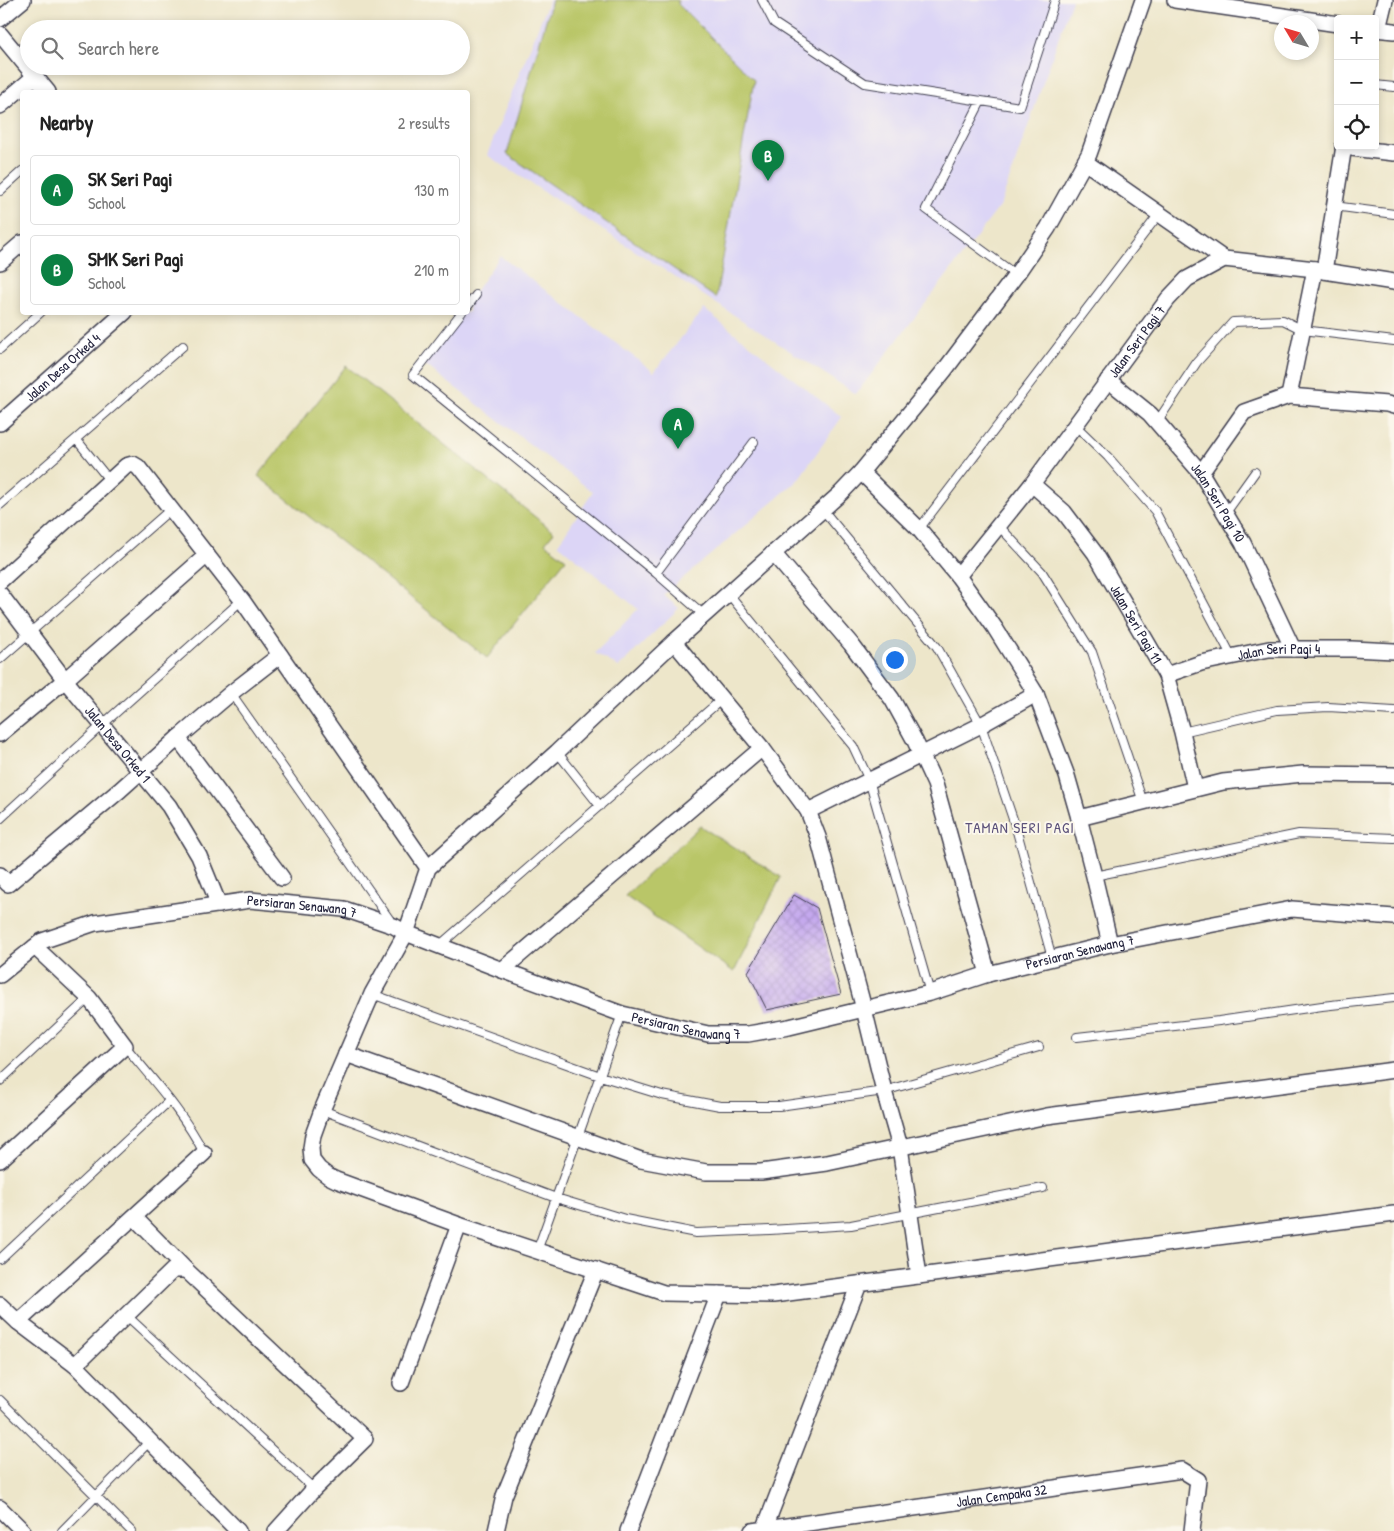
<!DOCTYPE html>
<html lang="en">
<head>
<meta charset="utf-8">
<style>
	:root { --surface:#fff; --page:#f2f2f2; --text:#222; --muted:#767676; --line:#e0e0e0; --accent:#0b8043 }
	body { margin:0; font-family:"Patrick Hand",sans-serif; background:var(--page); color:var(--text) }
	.controls { position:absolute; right:15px; top:15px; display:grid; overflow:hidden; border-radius:5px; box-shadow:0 2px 8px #0003 }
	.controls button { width:45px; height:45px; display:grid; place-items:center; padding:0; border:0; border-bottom:1px solid var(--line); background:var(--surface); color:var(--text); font:25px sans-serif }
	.compass { position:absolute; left:1274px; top:15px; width:45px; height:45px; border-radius:50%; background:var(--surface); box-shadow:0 2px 8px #0003; rotate:308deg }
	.you { position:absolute; left:894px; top:659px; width:18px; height:18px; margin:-12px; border:4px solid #fff; border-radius:50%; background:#1a73e8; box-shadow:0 0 0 8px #1a73e833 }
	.badge { display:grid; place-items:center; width:32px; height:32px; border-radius:50%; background:var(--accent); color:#fff; font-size:16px; font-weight:700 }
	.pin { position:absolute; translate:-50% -41px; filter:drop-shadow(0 1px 2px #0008) }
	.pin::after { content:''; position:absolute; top:26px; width:18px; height:15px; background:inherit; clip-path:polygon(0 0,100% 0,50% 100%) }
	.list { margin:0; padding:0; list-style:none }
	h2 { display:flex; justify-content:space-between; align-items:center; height:65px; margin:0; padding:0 20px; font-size:21px }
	h2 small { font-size:16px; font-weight:400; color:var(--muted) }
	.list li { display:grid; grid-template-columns:32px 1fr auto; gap:15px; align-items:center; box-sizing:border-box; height:70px; margin:0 10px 10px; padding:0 10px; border:1px solid var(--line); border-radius:5px }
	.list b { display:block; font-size:19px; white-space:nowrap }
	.list p { margin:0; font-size:16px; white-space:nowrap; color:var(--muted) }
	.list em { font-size:16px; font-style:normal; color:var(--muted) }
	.icon { flex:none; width:28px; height:28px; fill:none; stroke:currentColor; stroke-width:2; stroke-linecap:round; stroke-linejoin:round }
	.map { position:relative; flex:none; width:1394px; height:1531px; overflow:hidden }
	.search { position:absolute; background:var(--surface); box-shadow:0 2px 8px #0003; left:20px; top:20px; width:450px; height:55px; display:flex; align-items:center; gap:12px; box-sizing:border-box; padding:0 18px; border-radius:28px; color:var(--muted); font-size:19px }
	.panel { position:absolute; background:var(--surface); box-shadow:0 2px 8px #0003; left:20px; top:90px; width:450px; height:225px; border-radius:5px }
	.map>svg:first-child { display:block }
	.built { fill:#dcd5f6 }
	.green { fill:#b9c667; stroke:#6e7451 }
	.building { fill:url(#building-cross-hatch) }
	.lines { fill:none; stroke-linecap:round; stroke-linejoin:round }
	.lane-casing { stroke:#403f50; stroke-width:10 }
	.street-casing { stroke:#403f50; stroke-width:18 }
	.lane { stroke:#fff; stroke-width:8 }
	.street { stroke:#fff; stroke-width:15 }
	.labels { text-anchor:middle; stroke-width:4; stroke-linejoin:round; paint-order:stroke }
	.street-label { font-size:14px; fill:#22223b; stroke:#fbf7ec }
	.neighbourhood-label { font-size:15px; letter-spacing:1px; fill:#5b517a; stroke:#fbf7ec }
</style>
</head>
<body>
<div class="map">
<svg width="1394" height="1531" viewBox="0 0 1394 1531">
	<defs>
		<pattern id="building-cross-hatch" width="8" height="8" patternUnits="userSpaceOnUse" patternTransform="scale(1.25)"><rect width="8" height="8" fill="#c4a8ee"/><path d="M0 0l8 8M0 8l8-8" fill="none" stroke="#a890cd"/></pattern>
	</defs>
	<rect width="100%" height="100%" fill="#fbf7ec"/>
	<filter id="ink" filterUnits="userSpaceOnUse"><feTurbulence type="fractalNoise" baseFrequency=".02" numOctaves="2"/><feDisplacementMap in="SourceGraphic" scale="10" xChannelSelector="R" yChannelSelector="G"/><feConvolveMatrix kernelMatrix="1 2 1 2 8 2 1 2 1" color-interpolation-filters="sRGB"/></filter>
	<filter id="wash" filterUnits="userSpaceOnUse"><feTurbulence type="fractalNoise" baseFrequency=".0096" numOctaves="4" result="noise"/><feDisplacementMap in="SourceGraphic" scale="20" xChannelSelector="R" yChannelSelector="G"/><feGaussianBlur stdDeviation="1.12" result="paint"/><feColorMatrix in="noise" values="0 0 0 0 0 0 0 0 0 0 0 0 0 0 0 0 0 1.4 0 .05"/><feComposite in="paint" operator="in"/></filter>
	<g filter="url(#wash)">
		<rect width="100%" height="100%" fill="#ede6ca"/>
		<path class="built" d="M549,0H1072L1000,206L856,394L487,155Z
			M500,256L654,372L704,309L842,417L797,481L663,595L679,608L619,667L595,653L638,609L558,544L593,492L424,364L460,313L468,312V302Z"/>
		<path class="green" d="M552,0H678V4L754,80L716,298L507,154Z
			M346,366L554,532L545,543L566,559L487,658L258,476Z
			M700,826L781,877L734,972L625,896Z"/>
		<g id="blocks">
			<path class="building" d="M794,895L817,908L841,994L767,1010L748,972Z"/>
		</g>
	</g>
	<g filter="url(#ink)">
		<use href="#blocks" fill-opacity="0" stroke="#403f50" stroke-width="1"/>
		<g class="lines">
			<defs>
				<path id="lane" d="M762,0L774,23L865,83L1020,107L1055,0
					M1375,85L1394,87
					M981,101L926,209L1016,275
					M0,191L22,171
					M1334,206L1394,214
					M468,306L476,295
					M462,312L413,375L656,573L754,442
					M0,349L41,312
					M1157,422L1197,362L1233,322L1283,320L1303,330L1394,341
					M1075,425L1108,457L1155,511L1232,657
					M76,439L110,481
					M0,505L183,346
					M823,510L937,647L981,725L1016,828L1052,958
					M1225,514L1255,472
					M998,525L1042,572L1092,652L1143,802
					M919,529L1159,214
					M656,573L704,615
					M728,593L853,746L869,780L930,993
					M0,659L171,509
					M231,693L392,923
					M1182,732L1277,710L1328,707L1394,711
					M557,752L600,806
					M0,819L102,725L242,600
					M1094,876L1299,834L1394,838
					M440,945L722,699
					M372,994L600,1076L662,1095L720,1106H779L884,1091L1039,1047
					M1077,1037L1219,1021L1322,1006L1394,998
					M125,1046C152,1079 185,1115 204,1153
					M0,1081L89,998
					M322,1110L556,1198L625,1219L696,1233L770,1230L851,1225L1043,1188
					M537,1251L622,1014
					M0,1259L169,1101
					M126,1315L314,1489
					M0,1400L131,1531
					M62,1531L150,1441"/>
				<g id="street">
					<path d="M1143,0L1089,154L1048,228L1016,275L944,371L861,472L841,493L674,642L557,752L428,868L406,933L372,994L322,1110L313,1135L311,1148L312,1160L319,1169L328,1176L336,1180L459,1225L664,1293L773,1295L1394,1214"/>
					<path d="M1175,0L1338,24"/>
					<path d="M0,19L23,0"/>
					<path d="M1375,29L1394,31"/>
					<path d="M1378,29L1385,0"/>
					<path d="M0,34L48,92"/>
					<path d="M0,106L34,77"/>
					<path d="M1343,147L1394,153"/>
					<path d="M1085,162L1224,259"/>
					<path d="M0,262L22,243"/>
					<path d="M1324,271L1344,146"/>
					<path id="s1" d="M1108,380L1150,414L1201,473L1243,543L1293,649"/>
					<path d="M1289,396L1315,269"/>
					<path id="s2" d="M0,423L125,312"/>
					<path d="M861,472L919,529L958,576L995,628L1036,694L1067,776L1079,818L1094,876L1110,944"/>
					<path d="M1201,473L1244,412L1289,396L1387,404L1394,406"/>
					<path id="s3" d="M1032,484L1064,512L1095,553L1166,675L1182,732L1195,788"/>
					<path d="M773,553L851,644L892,699L915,741L935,784L988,974"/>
					<path id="s4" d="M958,576L1032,484L1168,299L1187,279L1224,259L1315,269L1324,271L1394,282"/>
					<path d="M0,581L126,466L133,464L138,467L242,600L428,868"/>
					<path id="s5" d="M0,594L65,680L169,806L199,856L219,905"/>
					<path d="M674,642L762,748L808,811L818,837L864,1009L884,1091L900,1147L919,1276"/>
					<path id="s6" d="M1166,675L1201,663L1269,649H1352L1394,651"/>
					<path d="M0,734L65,680L207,555"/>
					<path d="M178,738L282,878"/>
					<path d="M808,811L981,725L1036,694"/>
					<path d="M1079,818L1223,782L1303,774L1394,775"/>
					<path d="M0,875L8,884L120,790L178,738L231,693L280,655"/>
					<path d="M502,970L762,748"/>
					<path id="s7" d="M0,975L42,941L95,923L250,900L344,909L394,926L406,933L502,970L622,1014L708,1034H748L789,1027L930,993L988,974L1110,944L1292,909L1394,917"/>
					<path d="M346,1054L641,1160L706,1172H761L827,1163L1047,1116L1394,1070"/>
					<path d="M0,1160L125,1046L89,998L35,947"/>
					<path d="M134,1217L186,1270L365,1439L314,1489L276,1531"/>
					<path d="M0,1305L18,1322L75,1365L238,1531"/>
					<path d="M18,1322L204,1153"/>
					<path d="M75,1365L173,1270H186"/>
					<path d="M401,1383L459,1225"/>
					<path d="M0,1508L23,1531"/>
					<path d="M764,1530L859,1284"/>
					<path d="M496,1531L504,1496L596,1270"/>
					<path d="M628,1531L719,1294"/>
					<path id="s8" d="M752,1531L1182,1470L1198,1480L1192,1531"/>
				</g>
			</defs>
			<use href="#lane" class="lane-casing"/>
			<use href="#street" class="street-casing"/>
			<use href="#lane" class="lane"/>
			<use href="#street" class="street"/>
		</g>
	</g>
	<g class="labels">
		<g class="street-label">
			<text dy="5" stroke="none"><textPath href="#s4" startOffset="295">Jalan Seri Pagi 7</textPath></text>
			<text dy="5" stroke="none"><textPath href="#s2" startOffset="84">Jalan Desa Orked 4</textPath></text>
			<text dy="5" stroke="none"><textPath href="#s1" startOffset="166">Jalan Seri Pagi 10</textPath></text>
			<text dy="5" stroke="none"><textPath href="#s3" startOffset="176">Jalan Seri Pagi 11</textPath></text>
			<text dy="5" stroke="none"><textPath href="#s6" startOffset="116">Jalan Seri Pagi 4</textPath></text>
			<text dy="5" stroke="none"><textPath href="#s5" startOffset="191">Jalan Desa Orked 1</textPath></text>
			<text dy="5" stroke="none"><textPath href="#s7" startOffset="319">Persiaran Senawang 7</textPath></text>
			<text dy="5" stroke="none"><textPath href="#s7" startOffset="1129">Persiaran Senawang 7</textPath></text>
			<text dy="5" stroke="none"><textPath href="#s7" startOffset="724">Persiaran Senawang 7</textPath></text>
			<text dy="5" stroke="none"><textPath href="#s8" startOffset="252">Jalan Cempaka 32</textPath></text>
		</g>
		<g class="neighbourhood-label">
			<text x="1020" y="833">TAMAN SERI PAGI</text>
		</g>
	</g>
</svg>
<div class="controls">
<button>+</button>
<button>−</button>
<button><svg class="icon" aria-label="locate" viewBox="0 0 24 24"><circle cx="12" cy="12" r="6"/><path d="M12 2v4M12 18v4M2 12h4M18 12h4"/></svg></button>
</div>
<svg class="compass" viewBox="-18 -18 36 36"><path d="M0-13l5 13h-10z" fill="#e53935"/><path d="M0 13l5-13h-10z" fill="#767676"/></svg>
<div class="you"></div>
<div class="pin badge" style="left:678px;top:449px">A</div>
<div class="pin badge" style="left:768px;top:181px">B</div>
<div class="search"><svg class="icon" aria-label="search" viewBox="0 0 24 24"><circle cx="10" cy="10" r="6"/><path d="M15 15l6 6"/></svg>Search here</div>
<section class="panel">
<h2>Nearby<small>2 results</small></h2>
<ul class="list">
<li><span class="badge">A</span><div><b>SK Seri Pagi</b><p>School</p></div><em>130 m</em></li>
<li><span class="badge">B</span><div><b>SMK Seri Pagi</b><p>School</p></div><em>210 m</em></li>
</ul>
</section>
</div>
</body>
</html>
